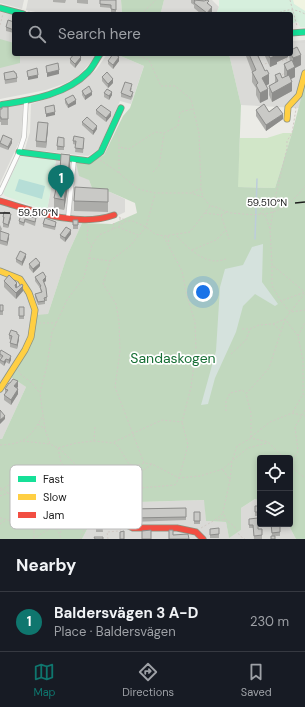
<!DOCTYPE html>
<html lang="en">
<head>
<meta charset="utf-8">
<style>
	:root { --surface:#171b24; --page:#20242c; --text:#f1f3f6; --muted:#9ea1a6; --line:#363941; --accent:#0f766e }
	body { margin:0; font-family:"DM Sans",sans-serif; background:var(--page); color:var(--text) }
	.controls { position:absolute; right:12px; bottom:12px; display:grid; overflow:hidden; border-radius:4px; box-shadow:0 2px 6px #0003 }
	.controls button { width:36px; height:36px; display:grid; place-items:center; padding:0; border:0; border-bottom:1px solid var(--line); background:var(--surface); color:var(--text); font:20px sans-serif }
	.you { position:absolute; left:203px; top:292px; width:14px; height:14px; margin:-10px; border:3px solid #fff; border-radius:50%; background:#1a73e8; box-shadow:0 0 0 6px #1a73e833 }
	.badge { display:grid; place-items:center; width:26px; height:26px; border-radius:50%; background:var(--accent); color:#fff; font-size:13px; font-weight:700 }
	.pin { position:absolute; translate:-50% -33px; filter:drop-shadow(0 1px 2px #0008) }
	.pin::after { content:''; position:absolute; top:21px; width:14px; height:12px; background:inherit; clip-path:polygon(0 0,100% 0,50% 100%) }
	.list { margin:0; padding:0; list-style:none }
	h2 { display:flex; justify-content:space-between; align-items:center; height:52px; margin:0; padding:0 16px; font-size:17px }
	h2 small { font-size:13px; font-weight:400; color:var(--muted) }
	.list li { display:grid; grid-template-columns:26px 1fr auto; gap:12px; align-items:center; box-sizing:border-box; height:60px; padding:0 16px; border-top:1px solid var(--line) }
	.list b { display:block; font-size:15px; white-space:nowrap }
	.list p { margin:0; font-size:13px; white-space:nowrap; color:var(--muted) }
	.list em { font-size:13px; font-style:normal; color:var(--muted) }
	.icon { flex:none; width:22px; height:22px; fill:none; stroke:currentColor; stroke-width:2; stroke-linecap:round; stroke-linejoin:round }
	.map { position:relative; flex:none; width:305px; height:539px; overflow:hidden }
	.search { position:absolute; background:var(--surface); box-shadow:0 2px 6px #0003; left:12px; right:12px; top:12px; height:44px; display:flex; align-items:center; gap:10px; box-sizing:border-box; padding:0 14px; border-radius:4px; color:var(--muted); font-size:15px }
	.sheet { height:112px; background:var(--surface) }
	nav { display:flex; justify-content:space-around; align-items:center; box-sizing:border-box; height:56px; border-top:1px solid var(--line); background:var(--surface); font-size:11px; color:var(--muted) }
	nav a { display:grid; justify-items:center; gap:2px }
	nav .on { color:var(--accent) }
	.map>svg:first-child { display:block }
	.residential { fill:#dadad7 }
	.education { fill:#f0f4e2 }
	.grass { fill:#d1e6c8 }
	.forest { fill:#c1d8be }
	.wetland { fill:#d5e2dd }
	.park { fill:#d6efdd }
	.pitch { fill:#b6ded7 }
	.parking { fill:#dcdcd9 }
	.lines { fill:none; stroke-linecap:round; stroke-linejoin:round }
	.stream { stroke:#bdcddb; stroke-width:1.5 }
	.street-casing { stroke:#c2c2c0; stroke-width:5.5 }
	.fast-casing { stroke:#8d9380; stroke-width:7 }
	.slow-casing { stroke:#8d9380; stroke-width:7 }
	.jam-casing { stroke:#8d9380; stroke-width:7 }
	.path { stroke:#d1c9c4; stroke-width:1; stroke-dasharray:2 2; stroke-linecap:butt }
	.street { stroke:#fcfcfb; stroke-width:4 }
	.fast { stroke:#16e098; stroke-width:5.5 }
	.slow { stroke:#ffcf43; stroke-width:5.5 }
	.jam { stroke:#f24e42; stroke-width:5.5 }
	.wall { fill:#adadaa }
	.shaded-wall { fill:#8d8d8b }
	.building { fill:#c9c9c6; stroke:#8d8d8b }
	.ticks { fill:none; stroke:#1d1d1d; stroke-width:1.5 }
	.labels { text-anchor:middle; stroke-width:3.5; stroke-linejoin:round; paint-order:stroke }
	.park-label { font-size:14px; fill:#176f35; stroke:#fff }
	.key { fill:#fff; stroke:#bbb; stroke-width:1 }
	.key-label { font-size:11px; fill:#1d1d1d }
	.ticks-label { font-size:10px; text-anchor:middle; fill:#1d1d1d; stroke:#fff; stroke-width:3.5; stroke-linejoin:round; paint-order:stroke }
</style>
</head>
<body>
<div class="map">
<svg width="305" height="539" viewBox="0 0 305 539">
	<rect width="100%" height="100%" fill="#ebebe6"/>
	<path class="residential" d="M0,0H24L22,9L0,3Z
		M28,0H121L122,14H45L26,10Z
		M164,0H212L219,7L216,14H166L161,12Z
		M0,12L14,15V54H97L95,58L78,76L66,83L46,90L0,99Z
		M305,40V83L299,108L241,105L229,54H291V41Z
		M107,54H116L144,66L131,104L120,101L98,150L88,156L25,149L30,132L31,104L59,95L73,88L96,70Z
		M23,104L21,138L0,183V107Z
		M56,160L76,162L89,180L92,188L110,192L125,199V212L111,219L69,217L47,211Z
		M0,203L63,221L82,223L67,256L48,314L33,338L28,351L11,377L26,387L2,439H0Z
		M255,499L260,501V524H288L296,539H82L94,516L106,503L205,500L206,521L226,522L229,537L241,530V508Z"/>
	<path class="education" d="M293,0H305V11L294,4Z"/>
	<path class="grass" d="M283,133H292L275,188L237,187L240,138H267Z"/>
	<path class="forest" d="M121,0H164L161,12L166,14H122Z
		M0,39L14,43V54H20V63L0,68Z
		M116,54H229L241,105L238,187L275,188L292,133L305,83V539H296L288,524H290V458H260V501L255,499L241,508V530L229,538L226,522L206,521L204,500L106,503L94,516L82,539H0V439H2L26,387L11,377L28,351L33,338L37,315L48,314L67,256L82,223L112,224L137,213L135,203L110,192L92,188L89,180L79,176L76,162H89L104,155L123,116L130,108L144,66Z"/>
	<path class="wetland" d="M263,244L262,282L278,304L275,306L255,294L243,306L236,332L215,378L208,404L201,405L216,351L220,287L225,269L243,265L252,247Z"/>
	<path class="park" d="M219,0H293L294,4L305,11V27H300L298,22L293,23L291,28V14H216L219,7Z
		M23,155L56,160L47,211L5,196L3,193L20,157Z"/>
	<path class="pitch" d="M19,179L45,186L42,199L15,191Z"/>
	<path class="parking" d="M293,43H305V55H293Z
		M151,530H168V539H152Z
		M125,531H141L142,539H125Z"/>
	<g class="lines">
		<path class="stream" d="M255,239L257,179"/>
		<defs>
			<path id="street" d="M0,193L19,152L24,137L26,101
				M68,218L74,160"/>
			<path id="fast" d="M0,8L23,14
				M291,33L305,32
				M0,105C30,100 66,95 88,72C93,67 96,60 100,54
				M19,152L89,161L101,152L121,108"/>
			<path id="slow" d="M287,119L288,107L299,95L305,73
				M0,271L20,279L29,293L35,310L31,337L25,350L0,389"/>
			<path id="jam" d="M0,201C35,211 78,228 114,215
				M127,525L133,528H177L196,532L203,539"/>
		</defs>
		<use href="#street" class="street-casing"/>
		<use href="#fast" class="fast-casing"/>
		<use href="#slow" class="slow-casing"/>
		<use href="#jam" class="jam-casing"/>
		<path class="path" d="M290,0L297,26
			M28,12L37,14
			M141,14L156,0
			M276,14C287,9 294,8 305,14
			M0,25L3,14
			M135,54L149,60L161,86H175L191,99L199,133L201,188L191,193
			M286,59L288,63
			M278,61H282L289,57
			M261,65L268,63
			M283,79L282,75L284,73
			M295,107L296,109L292,133L287,141V148L275,198L270,230L272,265L305,292
			M116,133L119,136V147
			M100,160L119,173L138,189L155,193H191L203,197L210,206
			M153,172L159,166L164,134
			M119,173V147L129,149L155,132L164,133L178,126L180,112L193,109
			M201,189L203,197
			M205,213L221,215L227,212
			M260,214L274,198
			M221,215L229,239
			M265,215L270,229
			M119,217L125,220
			M120,218V225
			M88,226L87,241L91,245
			M118,227L138,235
			M113,229L114,221
			M168,236L169,244
			M177,236C185,246 202,261 216,261C219,261 223,260 226,259
			M192,250L216,240L226,230
			M89,258L110,261L103,284L116,304L119,322L120,351L115,387L144,463
			M110,261L130,246L146,227L155,194
			M272,266V286L281,301L305,292
			M281,301L290,312L305,310
			M39,323H56
			M273,324L280,330
			M242,329H249
			M298,336L305,322
			M231,354L246,340L250,329L259,325L273,324L285,319L298,336L303,360V393L305,397
			M19,370L21,375L31,382L39,392
			M305,410L295,427L298,451L290,466L305,478
			M226,411V401L230,393L242,390L246,393
			M293,412L303,394
			M38,424L45,429
			M251,437V413L246,394L269,368L285,319L305,293
			M251,437L270,422L292,413L305,416
			M23,441L49,444
			M94,441L95,427
			M114,442L162,420L182,422L191,387L196,350L195,322L187,296L182,271L164,237
			M0,445C26,444 30,437 43,416
			M58,448L61,462L72,479L81,510L91,515
			M59,448L77,466L90,472L99,485L106,498
			M284,458L268,442L251,438L237,446L232,461L223,469L200,476L179,478L152,464L144,463L136,466L129,464L118,446L114,443L94,441L76,443L58,448L50,444L45,429L40,393L47,365L52,332L67,300L84,277L92,245L99,235L118,227L126,221H133L146,227L155,234L164,236L190,232L210,206C220,207 220,210 228,212C232,214 238,213 243,214C272,217 288,209 305,186
			M233,460L248,448L267,443
			M223,470L230,480L223,512L226,520L234,526L240,536L245,539
			M230,479L232,462
			M10,483L11,474
			M0,488L3,489L0,491
			M128,488L137,475L152,464
			M8,493L3,489L18,479
			M0,496L9,493L27,510L34,520V531
			M113,496L120,508L122,521
			M78,497L88,505
			M27,511L25,521L34,531V538
			M0,518L16,522L44,519L54,526C62,514 77,513 88,505L95,506
			M218,520H225
			M0,524L6,520
			M201,528C209,523 217,520 223,513
			M60,533L65,525L63,517
			M33,539L54,526L59,533L61,539
			M80,539L95,506L106,498L128,489L175,485L179,478L188,445L182,422
			M108,539L107,532L119,531L123,528"/>
		<use href="#street" class="street"/>
		<use href="#fast" class="fast"/>
		<use href="#slow" class="slow"/>
		<use href="#jam" class="jam"/>
	</g>
	<path class="wall" d="M53,0H66L65,3L53,2Z
		M77,0H88V4L77,3Z
		M100,0H116V13L111,12V8L100,7Z
		M191,0H203L209,4L212,12L211,14H201L194,8V5L191,3Z
		M14,22V33L6,31V27Z
		M246,54H258L269,84L266,86L268,99L260,103L256,95V88L252,82V72L246,56Z
		M264,54H288V57L277,62V64L270,67Z
		M289,54H291L301,65L295,68V77L291,79L292,91L272,102L269,95V86L275,83V75L282,78L285,77L284,75V64L290,62Z
		M70,59L81,60L75,68L70,63Z
		M108,61H119L113,69L108,64Z
		M4,73H15L17,78V82L5,84Z
		M102,77L113,83L108,88L102,81Z
		M132,88L131,91L133,96L131,100L121,97V93Z
		M82,91L92,95L85,100L82,95Z
		M104,93L112,95L109,100L104,97Z
		M65,99L76,104L68,108L65,103Z
		M8,107V125H1V122H0V109H2Z
		M96,110L111,116L106,122L96,114Z
		M256,110L269,112L283,119L266,131L256,116Z
		M82,122L97,129L93,135L82,125Z
		M48,128L46,148L36,147V141Z
		M73,141H84L83,153L75,152L76,145L73,144Z
		M64,142V150H57V146Z
		M0,143H12L8,150L0,147Z
		M70,166L67,193L64,210L54,208V198Z
		M108,199V212L74,211V201Z
		M3,217L11,218L8,228L3,227Z
		M31,217L36,221L35,226L25,222L24,226L19,224V221Z
		M73,220H78V229H73Z
		M43,224L56,225L55,230L43,227Z
		M0,225L2,229L1,231L9,238L7,246L0,244Z
		M71,234L65,242L60,238V235Z
		M26,257L22,266L16,262V259Z
		M29,264L40,266L33,273L29,268Z
		M35,277L46,281L44,282L47,297V301H45V304L38,305L35,297V294L41,293L40,288L35,281Z
		M4,281L17,287L23,291L16,299L4,287Z
		M0,305H3V315H0Z
		M19,307H24V319H19Z
		M9,335H17L19,339L17,349L10,347V343L11,340L9,339Z
		M0,352L11,360L9,364L6,362L4,366L0,363V360L1,358L0,357Z
		M18,387L17,388L18,394L11,405L4,400V395L5,394V389Z
		M255,506H260V516H255Z
		M186,508V520L131,522V509Z
		M110,511H116V526H110Z
		M194,512H200V524H194Z
		M249,519L258,529H262V539H254L253,528H249Z
		M96,520H102L103,532H96Z
		M269,524H278V526H280V536H272L271,524Z
		M210,529L219,534V538H210Z"/>
	<path class="shaded-wall" d="M212,7V12L211,14H207Z
		M276,54H288V57L277,62V64L270,67V58Z
		M301,55V65L295,68V77L287,81V71L293,68V58Z
		M81,57V60L75,68V64Z
		M119,57V61L113,69V65Z
		M59,70V74L47,77V73Z
		M269,74V84L262,87V78Z
		M38,75V78L28,80V77Z
		M113,79V83L108,88V84Z
		M292,82V91L272,102V93Z
		M268,89V99L260,103V93Z
		M92,92V95L85,100V96Z
		M112,92V95L109,100V96Z
		M76,100V104L68,108V105Z
		M55,112V115L46,117V114Z
		M111,112V116L106,122V118Z
		M283,114V119L266,131V125Z
		M48,123V128L46,148V142Z
		M97,126V129L93,135V131Z
		M12,139V143L8,150V147Z
		M70,155V166L67,193L64,210V200Z
		M11,214V218L8,228V225Z
		M71,230V234L65,242V238Z
		M9,234V238L7,246V242Z
		M26,254V257L22,266V262Z
		M40,263V266L33,273V269Z
		M46,277V281L43,283V280Z
		M17,283V288L15,291V285Z
		M23,286V291L16,299V293Z
		M19,335V339L17,349V345Z
		M11,356V360L9,364V360Z
		M6,359V362L4,366V362Z
		M18,381V387L14,391V386Z
		M18,389V394L11,405V400Z
		M5,416V419L0,424V420Z"/>
	<path class="building" d="M100,0H116V10L111,9V5L100,4Z
		M194,0L204,1L207,0L209,1L207,3L212,7L207,13L194,3L195,1Z
		M8,20L14,22V30L6,27Z
		M297,47L301,55L293,58L291,54V50Z
		M74,54H78L81,57L75,64L70,59Z
		M113,54H115L119,57L113,65L108,61Z
		M249,54H257L265,71L267,70L269,74L262,78L268,89L260,93L256,85L258,83L252,72L256,70Z
		M268,54H276L277,55L270,58Z
		M292,60L295,67L287,71L284,64Z
		M58,63L59,70L47,73L46,66Z
		M37,68L38,75L28,77L27,71Z
		M14,71L15,73H16L17,78L5,80L4,73Z
		M107,72L113,79L108,84L102,77Z
		M280,73L282,78L289,75L292,82L272,93L269,86L278,81L275,75Z
		M125,82L132,84L130,91L133,92L131,97L121,93Z
		M89,86L92,92L85,96L82,91Z
		M107,89L112,92L109,96L104,93Z
		M73,95L76,100L68,105L65,99Z
		M264,104L269,112L277,106L283,114L266,125L256,110Z
		M54,105L55,112L46,114L45,107Z
		M101,105L111,112L106,118L96,110Z
		M2,107H8V119H1V117H0V109H2Z
		M87,117L97,126L93,131L82,122Z
		M38,122L48,123L46,142L36,141Z
		M3,135L12,139L8,147L0,143Z
		M74,136L84,138L83,149L75,148L76,141H73Z
		M58,137L64,138V147L57,146Z
		M61,154L70,155L67,183L64,200L54,198L60,171Z
		M75,187L108,189V202L74,201Z
		M4,212L11,214L8,225L3,223L4,217H3Z
		M22,212L31,215V217L36,218L35,222L25,219L24,223L19,221Z
		M45,218L56,222L55,227L43,224Z
		M73,220H78V225H73Z
		M66,227L71,230L65,238L60,235Z
		M0,231L9,234L7,242L0,240Z
		M20,251L26,254L22,262L16,259Z
		M36,258L40,263L33,269L29,264Z
		M43,272L46,277L43,280L46,288L47,297L44,298L45,301L38,302L35,294L42,292L40,287L41,286L35,277Z
		M9,275L17,283L15,285L16,288L22,284L23,286L16,293L4,281Z
		M0,305H3V311H0Z
		M19,307H24V316H19Z
		M11,330L17,332V334L19,335L17,345L10,343L12,336L9,335Z
		M1,350L11,356L9,360L6,359L4,362L0,360L3,356L0,354V352Z
		M13,379L18,381L14,386L18,389L11,400L4,395L8,390L5,389L9,383H10Z
		M0,410L5,416L0,420Z
		M255,506H260V512H255Z
		M186,508V517L131,518V509Z
		M194,512H200V521H194Z
		M258,518V529H262V535L254,536L253,525H249V519Z
		M271,524H278V526H280V532L272,533Z
		M219,528V534L210,535V529Z
		M151,530V539H142V531Z
		M169,530H173V535L188,534L189,539H169Z
		M124,531V539H120V532Z
		M271,536H275V539H271Z
		M94,537H103V539H95Z"/>
	<path class="ticks" d="M295,203L305,202M0,213H10"/>
	<g class="labels">
		<g class="park-label">
			<text x="173" y="363">Sandaskogen</text>
		</g>
	</g>
	<rect x="10" y="465" width="132" height="64" rx="6" class="key"/>
	<rect x="18" y="476" width="18" height="6" fill="#16e098"/>
	<rect x="18" y="494" width="18" height="6" fill="#ffcf43"/>
	<rect x="18" y="512" width="18" height="6" fill="#f24e42"/>
	<g class="key-label">
		<text x="43" y="483">Fast</text>
		<text x="43" y="501">Slow</text>
		<text x="43" y="519">Jam</text>
	</g>
	<g class="ticks-label">
		<text x="267" y="206">59.510°N</text>
		<text x="38" y="216">59.510°N</text>
	</g>
</svg>
<div class="controls">
<button><svg class="icon" aria-label="locate" viewBox="0 0 24 24"><circle cx="12" cy="12" r="6"/><path d="M12 2v4M12 18v4M2 12h4M18 12h4"/></svg></button>
<button><svg class="icon" aria-label="layers" viewBox="0 0 24 24"><path d="M12 4l9 5-9 5-9-5zM3 14l9 5 9-5"/></svg></button>
</div>
<div class="you"></div>
<div class="pin badge" style="left:61px;top:198px">1</div>
<div class="search"><svg class="icon" aria-label="search" viewBox="0 0 24 24"><circle cx="10" cy="10" r="6"/><path d="M15 15l6 6"/></svg>Search here</div>
</div>
<section class="sheet">
<h2>Nearby<small></small></h2>
<ul class="list">
<li><span class="badge">1</span><div><b>Baldersvägen 3 A-D</b><p>Place · Baldersvägen</p></div><em>230 m</em></li>
</ul>
</section>
<nav>
<a class="on"><svg class="icon" aria-label="map" viewBox="0 0 24 24"><path d="M3 6l6-2 6 2 6-2v14l-6 2-6-2-6 2zM9 4v14M15 6v14"/></svg>Map</a>
<a><svg class="icon" aria-label="directions" viewBox="0 0 24 24"><path d="M12 3l9 9-9 9-9-9zM9 14v-3h6M13 9l2 2-2 2"/></svg>Directions</a>
<a><svg class="icon" aria-label="saved" viewBox="0 0 24 24"><path d="M7 4h10v16l-5-4-5 4z"/></svg>Saved</a>
</nav>
</body>
</html>
